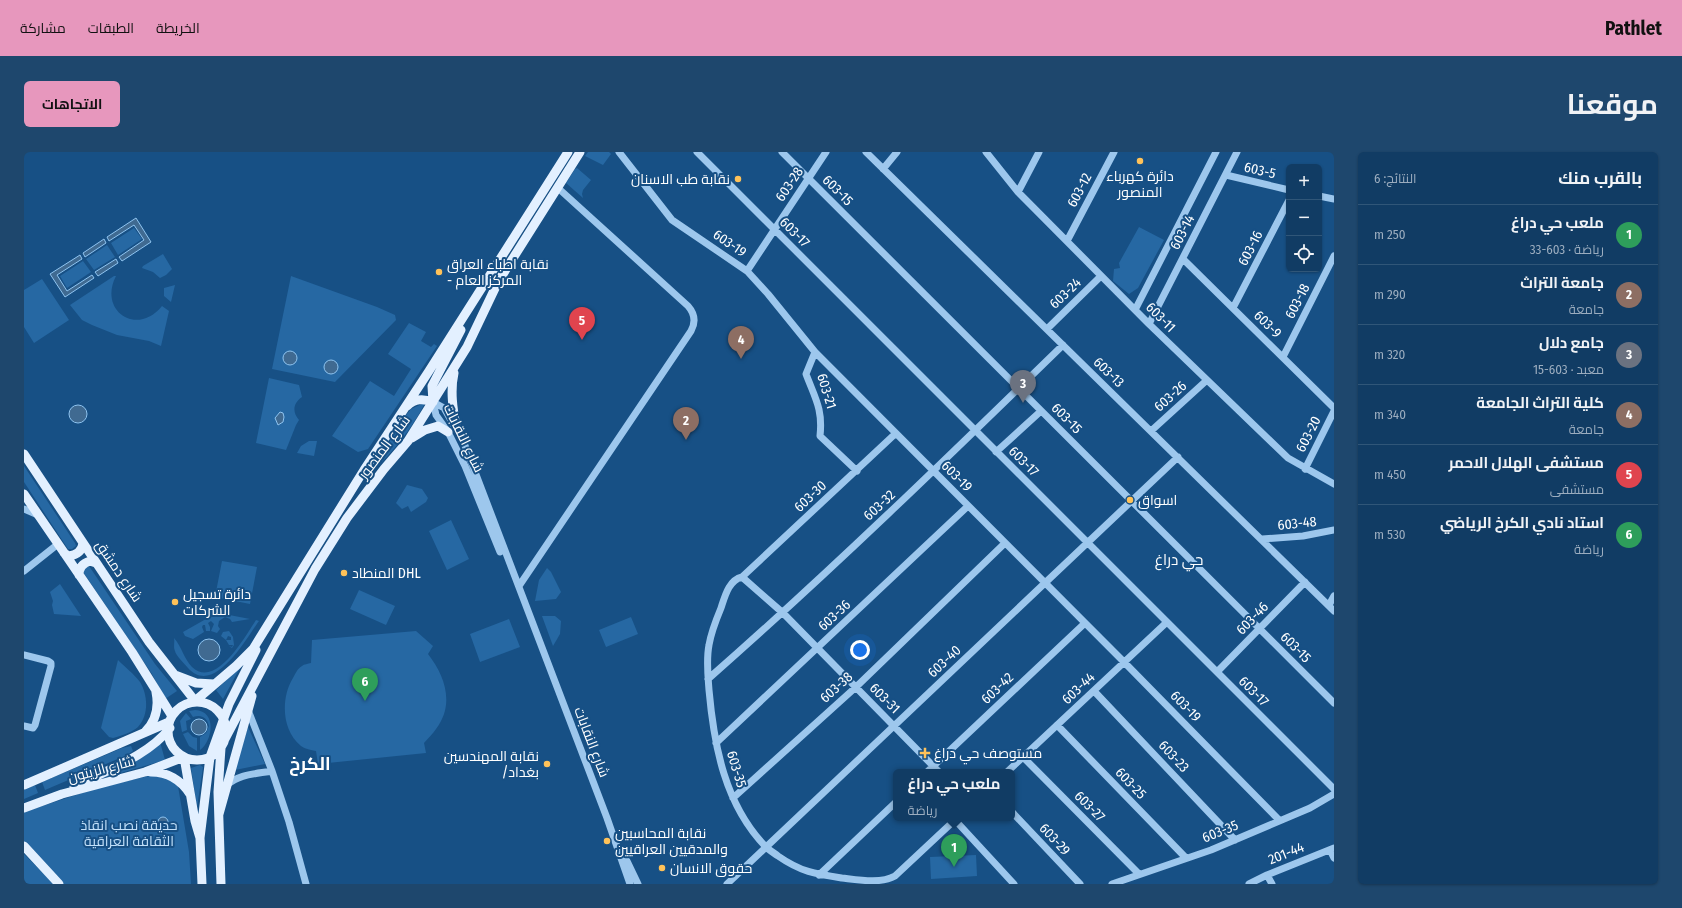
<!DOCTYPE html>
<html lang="ar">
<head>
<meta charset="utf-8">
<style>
	:root { --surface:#113c64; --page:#1e476d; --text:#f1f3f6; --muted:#9cadbf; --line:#305678; --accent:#e797bd }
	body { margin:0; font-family:"Fira Sans Condensed",Cairo,sans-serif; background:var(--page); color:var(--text); direction:rtl }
	.controls { position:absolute; right:12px; top:12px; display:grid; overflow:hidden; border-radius:6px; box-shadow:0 1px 3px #0004 }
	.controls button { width:36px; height:36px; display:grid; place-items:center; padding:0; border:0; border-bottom:1px solid var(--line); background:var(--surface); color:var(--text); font:20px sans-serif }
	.you { position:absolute; left:836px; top:498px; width:14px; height:14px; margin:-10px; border:3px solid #fff; border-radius:50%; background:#1a73e8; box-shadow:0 0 0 6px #1a73e833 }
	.badge { display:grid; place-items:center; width:26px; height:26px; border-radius:50%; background:var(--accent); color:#fff; font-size:13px; font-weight:700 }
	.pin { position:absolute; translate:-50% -33px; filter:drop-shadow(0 1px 2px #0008) }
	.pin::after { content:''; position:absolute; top:21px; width:14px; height:12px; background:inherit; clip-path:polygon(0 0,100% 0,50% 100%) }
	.popup { position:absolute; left:869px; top:617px; width:122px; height:52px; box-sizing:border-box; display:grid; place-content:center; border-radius:6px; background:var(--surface); filter:drop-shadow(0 1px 3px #0005); font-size:13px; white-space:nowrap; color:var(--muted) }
	.popup b { font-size:15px; color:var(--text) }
	.popup::after { content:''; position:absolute; left:50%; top:100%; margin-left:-8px; border:8px solid transparent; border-top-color:var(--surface) }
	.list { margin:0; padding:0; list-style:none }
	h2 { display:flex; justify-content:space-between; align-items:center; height:52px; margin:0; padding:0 16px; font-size:17px }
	h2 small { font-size:13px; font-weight:400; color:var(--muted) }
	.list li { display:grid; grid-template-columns:26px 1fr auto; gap:12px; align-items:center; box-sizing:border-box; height:60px; padding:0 16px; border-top:1px solid var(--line) }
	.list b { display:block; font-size:15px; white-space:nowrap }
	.list p { margin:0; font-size:13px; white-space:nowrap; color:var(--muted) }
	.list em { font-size:13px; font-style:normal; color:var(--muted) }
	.icon { flex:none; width:22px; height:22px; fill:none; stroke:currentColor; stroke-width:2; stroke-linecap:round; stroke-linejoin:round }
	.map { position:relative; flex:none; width:1310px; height:732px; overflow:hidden; direction:ltr; border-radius:6px }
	header { display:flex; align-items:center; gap:24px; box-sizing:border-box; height:56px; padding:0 20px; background:var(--accent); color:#111 }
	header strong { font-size:19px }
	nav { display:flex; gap:22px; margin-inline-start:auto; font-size:14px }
	.intro { display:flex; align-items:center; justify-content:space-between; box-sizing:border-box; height:96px; padding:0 24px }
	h1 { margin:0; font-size:28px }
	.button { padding:10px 18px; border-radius:6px; background:var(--accent); color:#111; font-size:14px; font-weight:700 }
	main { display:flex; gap:24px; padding:0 24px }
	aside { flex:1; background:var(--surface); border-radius:6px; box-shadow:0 1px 3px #0004 }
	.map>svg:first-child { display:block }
	.green { fill:#2668a3 }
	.water { fill:#406a91; stroke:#8fc4f0 }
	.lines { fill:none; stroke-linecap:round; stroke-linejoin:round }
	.minor { stroke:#9dc7ed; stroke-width:7 }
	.major { stroke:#e3f0ff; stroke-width:9 }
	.poi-dot { fill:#ffc259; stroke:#175085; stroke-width:1.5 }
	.labels { text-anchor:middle; stroke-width:4; stroke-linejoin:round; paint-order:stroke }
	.street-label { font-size:14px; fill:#fff; stroke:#175085 }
	.poi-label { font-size:14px; fill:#fff; stroke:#175085; text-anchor:start }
	.park-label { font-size:14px; fill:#c2e0fa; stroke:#175085 }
	.neighbourhood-label { font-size:15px; fill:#fff; stroke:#175085 }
	.district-label { font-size:18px; font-weight:bold; fill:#fff; stroke:#175085 }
</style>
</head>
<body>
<header>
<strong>Pathlet</strong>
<nav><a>الخريطة</a><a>الطبقات</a><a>مشاركة</a></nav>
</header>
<div class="intro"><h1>موقعنا</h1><a class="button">الاتجاهات</a></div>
<main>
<aside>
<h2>بالقرب منك<small>النتائج: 6</small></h2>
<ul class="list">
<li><span class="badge" style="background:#2e9e5b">1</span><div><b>ملعب حي دراغ</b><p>رياضة · 603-33</p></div><em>250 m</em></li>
<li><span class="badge" style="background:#8d6e63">2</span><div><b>جامعة التراث</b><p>جامعة</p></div><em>290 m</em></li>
<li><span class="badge" style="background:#6b7280">3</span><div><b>جامع دلال</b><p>معبد · 603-15</p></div><em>320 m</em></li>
<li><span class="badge" style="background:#8d6e63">4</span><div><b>كلية التراث الجامعة</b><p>جامعة</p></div><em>340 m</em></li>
<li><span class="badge" style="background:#e0444e">5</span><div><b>مستشفى الهلال الاحمر</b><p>مستشفى</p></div><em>450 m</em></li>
<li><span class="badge" style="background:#2e9e5b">6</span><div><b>استاد نادي الكرخ الرياضي</b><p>رياضة</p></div><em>530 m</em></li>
</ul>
</aside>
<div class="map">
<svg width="1310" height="732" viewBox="0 0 1310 732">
	<rect width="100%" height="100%" fill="#175085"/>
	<path class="green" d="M564,0H585L587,2L579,13L561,4Z
		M553,16L567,28L559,38L558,42L559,46L542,31L551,17Z
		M1115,75L1140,88L1114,136L1105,142L1089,129L1090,117L1096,116L1095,111Z
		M110,76L118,87L94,103L87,91Z
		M83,93L91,105L70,118L62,107Z
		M139,102L148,117L142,123L136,126L129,120L118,116L119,114Z
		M59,109L67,120L43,136L36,124Z
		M90,124H92C74,159 113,185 138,154L145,159L137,194L125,189L93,183L68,173L58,168L46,153Z
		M267,124L353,155L371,163L372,168L311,230L248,217Z
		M18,127L45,168L10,191L0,175V138Z
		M151,133L147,150L140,144V136Z
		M385,171L402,180L397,189L407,195L410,192L413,194L344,297L334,300L308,284L346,229L370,244L387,217L364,202Z
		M245,226L275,233L278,245C269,251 268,260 275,268L272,273L262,298L232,291Z
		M400,251V253C387,278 368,301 348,320L378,268L387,257Z
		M285,289H293L290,304L273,301L277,294Z
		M0,314L51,391L52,394L48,397H44L0,330Z
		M383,333L398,337L404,346L402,350L387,360L384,354L378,357L372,351Z
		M427,368L445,407L423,418L405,379Z
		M198,409L233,415L226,452L191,445Z
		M65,414L131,512L153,539L141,547L128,522L59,420V417Z
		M523,416L527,420L537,440L532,447L511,449L515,428Z
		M36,432L57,464L30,462L28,453L29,449L26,440Z
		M335,438L371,454L362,473L326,457Z
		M195,461L226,467L208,470L206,467L201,465L195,469L194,474L196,477L193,481L187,479L190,472L187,469L184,471L186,475V479H182L181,473H179L178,475L180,480L169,487L161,484L159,480L182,467Z
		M518,464H531L537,469L536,482L529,494Z
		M607,465L614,482L582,495L575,478Z
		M485,467L496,495L456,510L446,482Z
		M232,468L235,469C222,487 190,545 164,516C160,511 152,504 151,499C149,495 151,490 150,486C158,495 160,507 168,515C192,538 222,483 232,468Z
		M205,479L209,485L210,493L208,496L205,494L208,495L209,493H205L202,488H207V485L204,484L202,488L197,484L199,480Z
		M392,479L409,494L404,502C421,524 431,552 412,577C409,582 404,586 400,591L402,601L294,612L292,599C287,598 281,597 277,594C257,578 257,545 269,526C271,522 274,516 278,514C280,512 284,512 287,511L288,488Z
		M94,508C101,515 110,522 116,530C124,543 125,563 114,575C109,580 96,584 89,586L85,585L77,576Z
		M217,514L199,547L192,538Z
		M171,558C194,559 188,590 176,598V585L182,581L185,574C183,565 177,562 169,565L165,559Z
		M162,561L167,567L162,569L163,578L158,580L156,569Z
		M224,575L241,612L211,618Z
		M164,580L169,585L173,586V599L165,594L159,582Z
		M136,590L141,608L76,627Z
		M107,594L109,599L103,603L21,638L18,630L98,596Z
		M176,613L179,615L173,656L167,616Z
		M129,623L140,624L154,634L165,700L167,732H38L0,691V660L73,636Z
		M11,633L14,641L0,647V638Z
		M0,702L30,732H0Z
		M952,703L953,724L907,727L906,705Z"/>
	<path class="water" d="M112,66L127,90L98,109L95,105L120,88L110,73L85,89L83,85Z
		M80,87L82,91L61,105L59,101Z
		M56,103L58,107L33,123L43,139L68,123L70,126L41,145L26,122Z
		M92,107L94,111L74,124L71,120Z
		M259 206a7 7 0 1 1 14 0a7 7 0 1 1-14 0Z
		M300 215a7 7 0 1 1 14 0a7 7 0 1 1-14 0Z
		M45 262a9 9 0 1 1 18 0a9 9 0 1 1-18 0Z
		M256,260L259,261L260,265L259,270L254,273L251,266Z
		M174 498a11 11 0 1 1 22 0a11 11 0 1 1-22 0Z
		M167 575a8 8 0 1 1 16 0a8 8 0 1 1-16 0Z
		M134 670a5 5 0 1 1 10 0a5 5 0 1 1-10 0Z"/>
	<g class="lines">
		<path class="minor" d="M595,0L648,68L723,119L744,142L791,200L1100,510L1255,668
			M673,0L1310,637
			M758,0L1310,551
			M842,0L1310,459
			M962,0L994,40L1125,172L1264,306L1310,332
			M859,17L873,0
			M1202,23L1265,38
			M994,40L1015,0
			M1295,44L1310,47
			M1043,89L1090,0
			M1159,107L1310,256
			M723,119L802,0
			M1209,156L1265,48
			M1111,158L1192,0
			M1125,172L1213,0
			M1023,177L1077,124
			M791,200L782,222C791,246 799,257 796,284L833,319
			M1259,205L1310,104
			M409,250L420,256L440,291L583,666L606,732
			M409,250L412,263L424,280L441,314L476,400
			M1127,279L1183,228
			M871,282L718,425C705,428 701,444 697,456C692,468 687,481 685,493C682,508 684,524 685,538C690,594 701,653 742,695C745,698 750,701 754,704C777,720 791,722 818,726C835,728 857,732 871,724L933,666
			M972,300L1017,259
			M1281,317L1310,259
			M0,357L14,363
			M1238,387L1279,384L1310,378
			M0,419L34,392
			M718,425L759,461L915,620
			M495,434L667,179C672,170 671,162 664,154L534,36
			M1305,453L1310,444
			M0,503L24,509L27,511V514L11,573L9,576L0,574
			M1193,520L1281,430
			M684,527C807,419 923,306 1039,193
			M1070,539L1211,688
			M224,558L248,619L265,670L282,732
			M1033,573L1162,706
			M692,591L944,354
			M999,605L1115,722
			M903,620L1061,471
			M983,620L1143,470
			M202,634C214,622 232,622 248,619
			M709,646L832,535L981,391
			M988,660L1056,732
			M931,668L990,732
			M1306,698L1310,706
			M603,709L614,732
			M795,723L872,650
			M1243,723L1248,732
			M703,732L1154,305
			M1088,732L1187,698L1286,656L1310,642
			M1225,732L1243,723L1310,696"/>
		<path class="major" d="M430,221C426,239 429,257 432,275
			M409,250L408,234L437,178
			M383,254C391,247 398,246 409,250
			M388,286L401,278L414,274L424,280
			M0,302L125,490L171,549
			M0,342L108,500L148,564
			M40,401L45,404C53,403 58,399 59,391
			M55,423C55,415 59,411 66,409L72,411
			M151,523L172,531L190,532
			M171,549L212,514L229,497L340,318L405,219L544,0
			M144 579a29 29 0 1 1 58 0a29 29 0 1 1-58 0Z
			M121,580C132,569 135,555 132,540
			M201,587L291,417L323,366L360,317L384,289L443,195L474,130L556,0
			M160,605L171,669L176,686L178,732
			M127,620C143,620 157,628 166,642
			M0,633L145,570
			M50,635C82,618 123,605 146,576
			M0,656L38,642L121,620L160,605
			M195,662L228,544
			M176,686L186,605L205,552L232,498
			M0,694L35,732
			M197,732L194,640L197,596"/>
	</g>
	<g class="poi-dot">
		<circle cx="1116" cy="9" r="4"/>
		<circle cx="714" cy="27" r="4"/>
		<circle cx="415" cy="120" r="4"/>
		<circle cx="1106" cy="348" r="4"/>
		<circle cx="320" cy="421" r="4"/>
		<circle cx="151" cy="450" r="4"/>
		<path d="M899 595h4v4h4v4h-4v4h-4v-4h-4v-4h4z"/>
		<circle cx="523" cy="612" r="4"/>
		<circle cx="583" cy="689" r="4"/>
		<circle cx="638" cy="716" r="4"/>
	</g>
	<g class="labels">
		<g class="street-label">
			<text transform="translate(1236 18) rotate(13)" y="5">603-5</text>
			<text transform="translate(765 32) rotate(-56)" y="5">603-28</text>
			<text transform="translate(814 38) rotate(45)" y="5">603-15</text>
			<text transform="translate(1055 38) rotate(-62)" y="5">603-12</text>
			<text transform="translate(771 80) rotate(45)" y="5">603-17</text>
			<text transform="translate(1158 80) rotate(-63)" y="5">603-14</text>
			<text transform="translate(706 91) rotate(34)" y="5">603-19</text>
			<text transform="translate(1226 96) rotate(-63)" y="5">603-16</text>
			<text transform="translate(1041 141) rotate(-44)" y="5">603-24</text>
			<text transform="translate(1273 149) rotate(-63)" y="5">603-18</text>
			<text transform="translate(1137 165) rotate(45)" y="5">603-11</text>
			<text transform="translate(1244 172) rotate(45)" y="5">603-9</text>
			<text transform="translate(1085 220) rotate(44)" y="5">603-13</text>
			<text transform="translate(803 239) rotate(73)" y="5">603-21</text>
			<text transform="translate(1146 244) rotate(-42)" y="5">603-26</text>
			<text transform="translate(1043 266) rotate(45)" y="5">603-15</text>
			<text transform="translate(1284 282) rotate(-63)" y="5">603-20</text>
			<text transform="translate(440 286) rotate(64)" y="5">شارع النقابات</text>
			<text transform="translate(360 295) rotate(-53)" y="5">شارع المنصور</text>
			<text transform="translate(1000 309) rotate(45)" y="5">603-17</text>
			<text transform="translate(933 324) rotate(45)" y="5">603-19</text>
			<text transform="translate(786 344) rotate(-43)" y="5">603-30</text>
			<text transform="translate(855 353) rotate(-43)" y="5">603-32</text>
			<text transform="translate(1273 371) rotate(-6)" y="5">603-48</text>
			<text transform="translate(95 419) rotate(56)" y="5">شارع دمشق</text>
			<text transform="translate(810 463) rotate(-43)" y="5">603-36</text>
			<text transform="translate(1228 466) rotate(-46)" y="5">603-46</text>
			<text transform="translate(1272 495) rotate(45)" y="5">603-15</text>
			<text transform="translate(920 509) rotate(-43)" y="5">603-40</text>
			<text transform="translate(812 535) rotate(-42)" y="5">603-38</text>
			<text transform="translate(973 536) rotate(-43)" y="5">603-42</text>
			<text transform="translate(1054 536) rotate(-43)" y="5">603-44</text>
			<text transform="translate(1230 539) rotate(45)" y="5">603-17</text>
			<text transform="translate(861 546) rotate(45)" y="5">603-31</text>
			<text transform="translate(1162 554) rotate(46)" y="5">603-19</text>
			<text transform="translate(568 590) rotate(69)" y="5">شارع النقابات</text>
			<text transform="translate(1150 604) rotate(47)" y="5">603-23</text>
			<text transform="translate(77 617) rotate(-15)" y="5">شارع الزيتون</text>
			<text transform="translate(713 617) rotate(73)" y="5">603-35</text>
			<text transform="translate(1107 631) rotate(46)" y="5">603-25</text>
			<text transform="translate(1066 654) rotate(45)" y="5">603-27</text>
			<text transform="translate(1196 679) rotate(-22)" y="5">603-35</text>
			<text transform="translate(1031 687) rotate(47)" y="5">603-29</text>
			<text transform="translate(1262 701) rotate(-22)" y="5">201-44</text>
		</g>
		<g class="poi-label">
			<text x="1116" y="29" text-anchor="middle">دائرة كهرباء<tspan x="1116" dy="16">المنصور</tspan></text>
			<text x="706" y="32" text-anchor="end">نقابة طب الاسنان</text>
			<text x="423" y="117">نقابة اطباء العراق<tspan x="423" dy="16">- المركز العام</tspan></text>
			<text x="1114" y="353">اسواق</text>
			<text x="328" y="426">المنطاد DHL</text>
			<text x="159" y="447">دائرة تسجيل<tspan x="159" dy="16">الشركات</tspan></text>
			<text x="910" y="606">مستوصف حي دراغ</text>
			<text x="515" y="609" text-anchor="end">نقابة المهندسين<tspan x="515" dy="16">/بغداد</tspan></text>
			<text x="591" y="686">نقابة المحاسبين<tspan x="591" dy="16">والمدقيين العراقيين</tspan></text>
			<text x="646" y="721">حقوق الانسان</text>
		</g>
		<g class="park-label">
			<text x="105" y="678">حديقة نصب انقاذ<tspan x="105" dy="16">الثقافة العراقية</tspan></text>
		</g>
		<g class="neighbourhood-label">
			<text x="1155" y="413">حي دراغ</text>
		</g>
		<g class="district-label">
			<text x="286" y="618">الكرخ</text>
		</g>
	</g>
</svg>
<div class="controls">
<button>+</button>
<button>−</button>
<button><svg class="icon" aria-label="locate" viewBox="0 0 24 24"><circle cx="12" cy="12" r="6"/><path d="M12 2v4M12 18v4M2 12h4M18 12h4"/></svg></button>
</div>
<div class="you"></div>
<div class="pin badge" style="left:930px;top:715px;background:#2e9e5b">1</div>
<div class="popup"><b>ملعب حي دراغ</b>رياضة</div>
<div class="pin badge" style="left:662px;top:288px;background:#8d6e63">2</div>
<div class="pin badge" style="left:999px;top:251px;background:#6b7280">3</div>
<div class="pin badge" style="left:717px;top:207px;background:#8d6e63">4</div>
<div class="pin badge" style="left:558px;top:188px;background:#e0444e">5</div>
<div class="pin badge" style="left:341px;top:549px;background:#2e9e5b">6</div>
</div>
</main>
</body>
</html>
